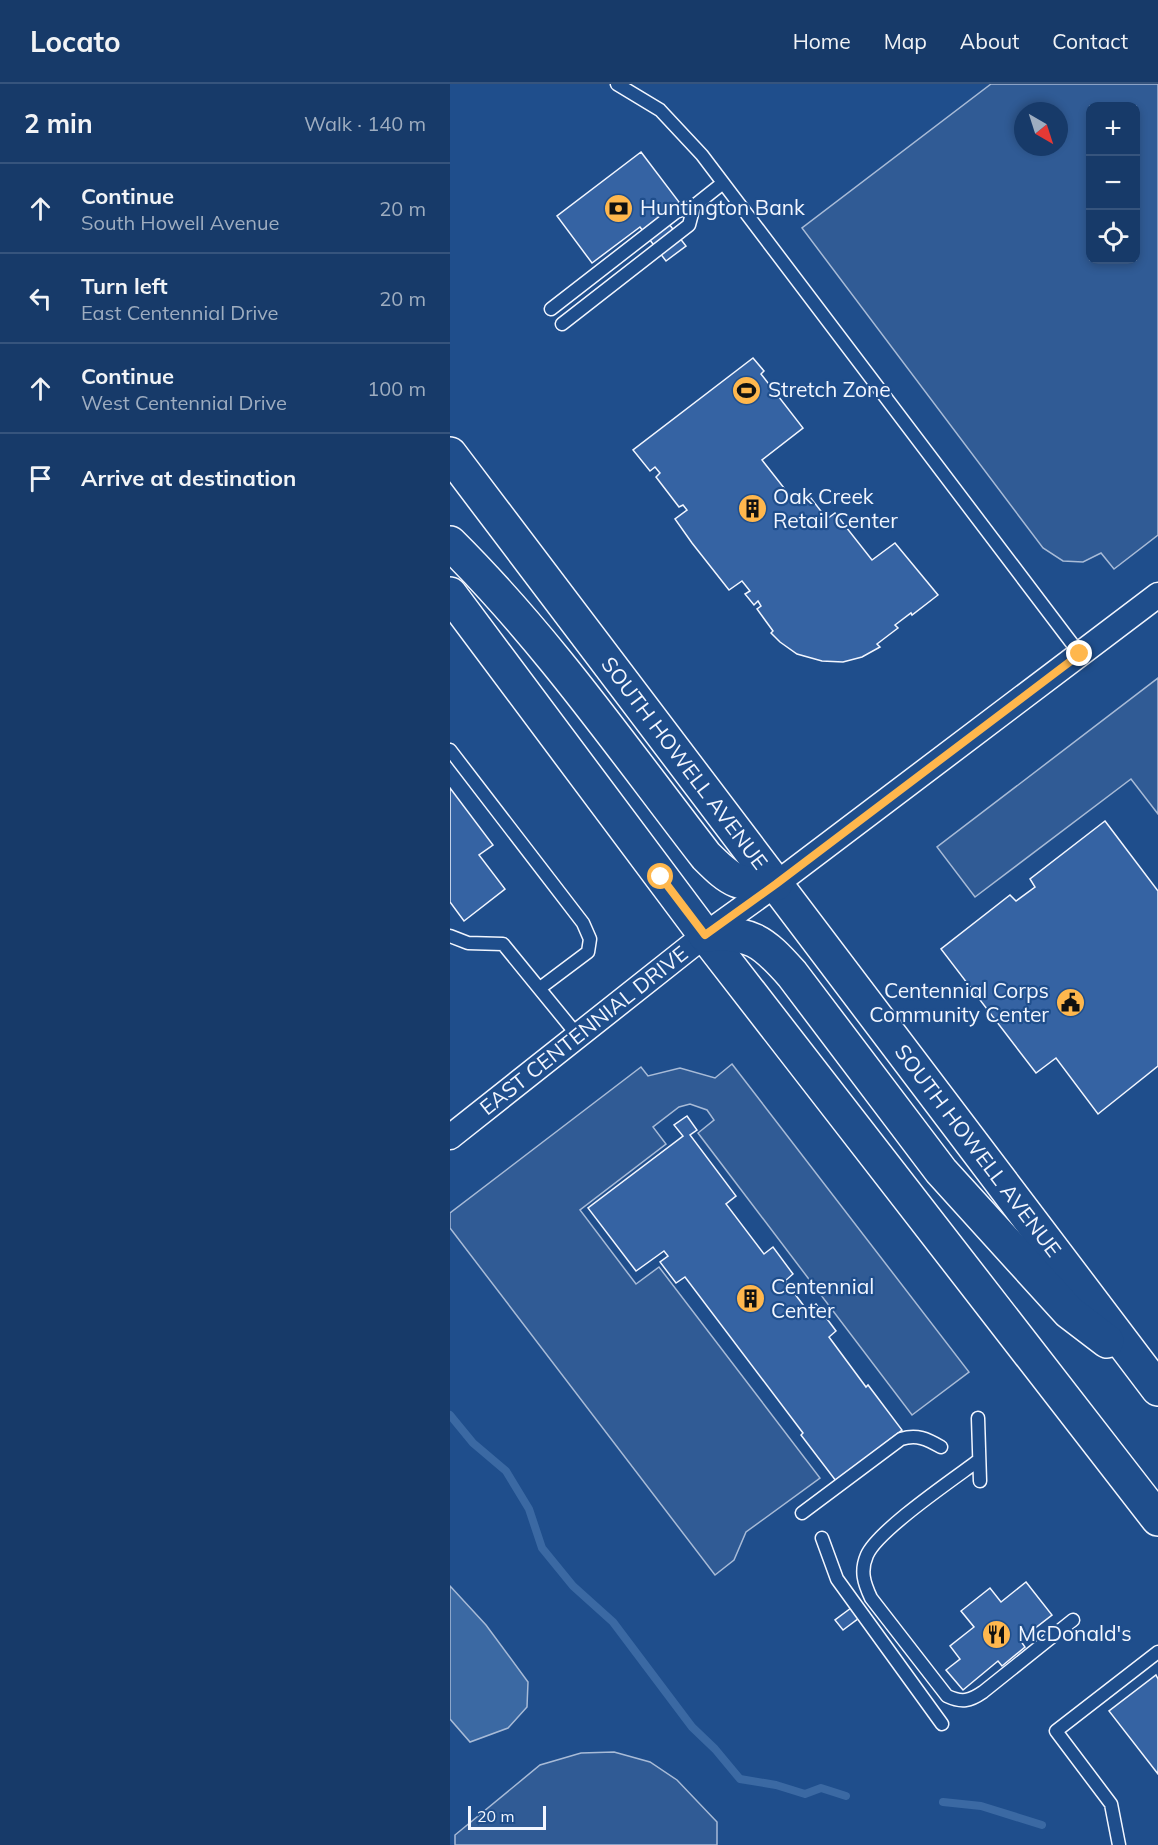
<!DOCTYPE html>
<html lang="en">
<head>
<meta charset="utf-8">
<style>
	:root { --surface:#173a69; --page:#20416f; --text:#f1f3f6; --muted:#9eadc0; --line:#36547d }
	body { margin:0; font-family:Mulish,sans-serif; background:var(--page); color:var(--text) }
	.controls { position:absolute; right:18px; top:18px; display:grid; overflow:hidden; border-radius:12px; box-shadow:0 3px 9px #0003 }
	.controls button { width:54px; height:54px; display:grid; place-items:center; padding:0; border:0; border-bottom:2px solid var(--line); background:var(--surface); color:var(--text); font:30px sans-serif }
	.compass { position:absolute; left:564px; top:18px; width:54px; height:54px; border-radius:50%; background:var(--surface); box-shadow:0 3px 9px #0003; rotate:141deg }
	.scale { position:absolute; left:18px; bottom:15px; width:78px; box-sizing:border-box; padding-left:6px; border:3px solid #f2f6ff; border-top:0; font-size:16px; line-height:21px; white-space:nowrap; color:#f2f6ff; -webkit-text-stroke:4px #1f4e8c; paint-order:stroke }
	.stop { position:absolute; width:18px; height:18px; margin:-14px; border:4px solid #ffb74d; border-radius:50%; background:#fff }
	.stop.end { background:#ffb74d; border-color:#fff; box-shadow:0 2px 6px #0008 }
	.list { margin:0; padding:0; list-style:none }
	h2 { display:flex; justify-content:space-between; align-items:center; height:78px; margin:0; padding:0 24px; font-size:26px }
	h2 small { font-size:20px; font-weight:400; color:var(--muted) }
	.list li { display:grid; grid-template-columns:39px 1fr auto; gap:18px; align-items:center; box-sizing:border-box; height:90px; padding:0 24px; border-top:2px solid var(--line) }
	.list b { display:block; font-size:22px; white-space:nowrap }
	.list p { margin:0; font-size:20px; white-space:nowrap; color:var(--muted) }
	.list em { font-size:20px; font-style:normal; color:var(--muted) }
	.icon { flex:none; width:33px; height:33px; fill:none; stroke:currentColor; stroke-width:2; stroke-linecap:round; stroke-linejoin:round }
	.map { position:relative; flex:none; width:708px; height:1761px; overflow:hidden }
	header { display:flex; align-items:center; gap:36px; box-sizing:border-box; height:84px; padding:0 30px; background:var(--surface); border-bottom:2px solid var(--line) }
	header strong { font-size:28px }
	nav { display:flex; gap:33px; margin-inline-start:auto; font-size:21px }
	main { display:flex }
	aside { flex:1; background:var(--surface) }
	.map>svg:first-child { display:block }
	.parking { fill:#305b95; stroke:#a8bbd7; stroke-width:1.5; fill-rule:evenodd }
	.water { fill:#3b69a3; stroke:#a8bbd7; stroke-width:1.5 }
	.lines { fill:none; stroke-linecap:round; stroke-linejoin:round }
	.stream { stroke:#3b69a3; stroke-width:8 }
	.building { fill:#3563a3; stroke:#f2f6ff; stroke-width:1.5 }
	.lane-casing { stroke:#f2f6ff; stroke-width:15 }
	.street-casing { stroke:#f2f6ff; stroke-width:27 }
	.primary-casing { stroke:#f2f6ff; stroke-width:36 }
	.lane { stroke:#1f4e8c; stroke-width:12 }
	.street { stroke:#1f4e8c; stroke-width:24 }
	.primary { stroke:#1f4e8c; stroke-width:33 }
	.route { stroke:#ffb74d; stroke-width:8 }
	.labels { text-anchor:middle; stroke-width:4.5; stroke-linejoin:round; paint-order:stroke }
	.poi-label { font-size:21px; fill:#f2f6ff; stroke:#1f4e8c; text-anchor:start }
	.street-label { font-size:21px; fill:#f2f6ff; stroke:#1f4e8c }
</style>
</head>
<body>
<header>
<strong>Locato</strong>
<nav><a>Home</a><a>Map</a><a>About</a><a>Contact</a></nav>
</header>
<main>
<aside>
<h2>2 min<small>Walk · 140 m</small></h2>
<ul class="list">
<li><svg class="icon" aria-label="ahead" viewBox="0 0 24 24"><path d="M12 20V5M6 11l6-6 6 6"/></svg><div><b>Continue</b><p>South Howell Avenue</p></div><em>20 m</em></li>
<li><svg class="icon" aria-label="left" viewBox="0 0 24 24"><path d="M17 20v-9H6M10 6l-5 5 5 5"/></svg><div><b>Turn left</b><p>East Centennial Drive</p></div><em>20 m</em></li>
<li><svg class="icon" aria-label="ahead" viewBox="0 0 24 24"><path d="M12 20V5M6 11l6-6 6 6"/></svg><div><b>Continue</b><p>West Centennial Drive</p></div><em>100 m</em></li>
<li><svg class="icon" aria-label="arrive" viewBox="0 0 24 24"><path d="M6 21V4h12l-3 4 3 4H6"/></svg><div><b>Arrive at destination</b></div></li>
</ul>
</aside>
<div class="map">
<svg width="708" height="1761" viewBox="0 0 708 1761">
	<rect width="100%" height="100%" fill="#1f4e8c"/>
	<path class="parking" d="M541,0H708V451L664,485L651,469L633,478L613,477L593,464L352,144ZM686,22V176H640V22ZM573,27H609V63H573Z
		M708,594V730L681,695L525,813L487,763Z
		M282,980L519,1288L462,1331L248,1049L264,1036L257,1026L240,1020L229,1023L203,1043L216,1060L130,1126L186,1200L209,1183L370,1394L296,1448L284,1476L265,1491L0,1144V1129L191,983L198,992L230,984L265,994Z
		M164,1668L200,1678L227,1696L267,1738V1761H5V1751L90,1681L131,1669Z"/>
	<path class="water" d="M0,1502L36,1541L78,1598L77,1623L58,1644L20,1658L0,1635Z"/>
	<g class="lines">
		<path class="stream" d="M0,1331L23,1359L56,1387L79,1425L92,1464L123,1502L163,1538L242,1643L265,1665L290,1695L326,1701L355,1710L371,1704L396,1712
			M493,1718L531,1722L592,1741"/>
	</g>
	<path class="building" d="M191,68L229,118L212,131L236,162L216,177L190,143L142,179L107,132Z
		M303,274L314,287L311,290L353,344L312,376L345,418L357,409L377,435L385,429L422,476L445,459L488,511L462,531L461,529L445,541L448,544L427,560L430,563L412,573L393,578L372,577L347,570L330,558L321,549L323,547L307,525L311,522L308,517L304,521L295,510L300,507L292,497L279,506L242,459L225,435L237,426L233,421L229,423L206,393L210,389L205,383L200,387L183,366Z
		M0,704L43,761L29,771L55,805L14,837L0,818Z
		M655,737L708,807V982L648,1030L606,974L586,989L491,865L560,811L566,817L585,803L580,795Z
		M237,1032L247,1046L240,1051L286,1112L276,1120L314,1170L323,1163L343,1190L335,1197L357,1226L366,1220L386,1247L379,1253L416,1303L418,1301L452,1346L386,1397L351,1351L353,1349L235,1193L226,1199L210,1178L218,1172L214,1167L186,1187L138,1124L233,1052L224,1041Z
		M576,1498L602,1531L570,1556L575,1563L552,1582L548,1577L513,1606L496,1586L510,1575L500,1562L524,1543L511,1527L540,1504L551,1518Z
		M401,1524L409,1534L393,1546L385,1536Z
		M706,1591L708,1595V1690L659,1627Z"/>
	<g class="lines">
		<defs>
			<path id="lane" d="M167,0L210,26L252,71L630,570
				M101,225L226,128L244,122
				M112,240L239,141L244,122L273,99
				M0,666L133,839L140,855L138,868L90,904
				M0,852L18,859L53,860L128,952
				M528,1334L530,1397
				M529,1376C505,1394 428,1446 417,1471C410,1487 414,1499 421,1514L497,1612C512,1619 520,1617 533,1608L623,1536
				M352,1429L451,1355C467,1350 477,1355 491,1363
				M372,1454L387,1495L492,1640
				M669,1761L661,1720L606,1647L708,1568"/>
			<g id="street">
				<path id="s1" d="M0,1053L255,851L326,800L708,511"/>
			</g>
			<g id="primary">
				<path id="s2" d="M0,370L708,1305"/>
				<path d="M0,459C96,554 174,666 256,772C283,799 288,801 326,800"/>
				<path d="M0,510L255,851L708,1435"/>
				<path d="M255,851C300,847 313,857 342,890L491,1087L619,1228L657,1257"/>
			</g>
		</defs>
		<use href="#lane" class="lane-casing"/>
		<use href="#street" class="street-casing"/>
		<use href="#primary" class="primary-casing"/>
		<use href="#lane" class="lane"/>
		<use href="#street" class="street"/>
		<use href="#primary" class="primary"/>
	</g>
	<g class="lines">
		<path class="route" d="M211,793L255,851L326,800L630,570"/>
	</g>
	<defs>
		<symbol id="bank-disc" viewBox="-11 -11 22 22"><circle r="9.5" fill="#ffb74d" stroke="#1f4e8c"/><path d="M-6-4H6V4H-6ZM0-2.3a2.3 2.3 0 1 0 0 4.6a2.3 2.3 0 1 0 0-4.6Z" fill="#111"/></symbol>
		<symbol id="stadium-disc" viewBox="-11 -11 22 22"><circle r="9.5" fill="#ffb74d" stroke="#1f4e8c"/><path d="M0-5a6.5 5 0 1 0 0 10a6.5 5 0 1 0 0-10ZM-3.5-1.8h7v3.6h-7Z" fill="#111"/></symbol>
		<symbol id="building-disc" viewBox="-11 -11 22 22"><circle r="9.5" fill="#ffb74d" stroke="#1f4e8c"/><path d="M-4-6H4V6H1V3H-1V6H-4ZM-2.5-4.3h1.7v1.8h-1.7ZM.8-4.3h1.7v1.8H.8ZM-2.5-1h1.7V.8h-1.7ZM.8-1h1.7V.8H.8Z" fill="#111"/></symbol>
		<symbol id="civic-disc" viewBox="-11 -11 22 22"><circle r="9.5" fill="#ffb74d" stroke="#1f4e8c"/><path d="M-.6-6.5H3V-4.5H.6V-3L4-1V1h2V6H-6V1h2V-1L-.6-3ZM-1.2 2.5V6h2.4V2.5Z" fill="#111"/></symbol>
		<symbol id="restaurant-disc" viewBox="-11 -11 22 22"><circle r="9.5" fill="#ffb74d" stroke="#1f4e8c"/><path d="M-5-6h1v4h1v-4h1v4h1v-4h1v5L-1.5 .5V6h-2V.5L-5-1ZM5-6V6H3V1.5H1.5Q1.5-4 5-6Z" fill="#111"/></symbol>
	</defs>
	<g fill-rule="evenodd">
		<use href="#bank-disc" x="152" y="108" width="33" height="33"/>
		<use href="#stadium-disc" x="280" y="290" width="33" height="33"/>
		<use href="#building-disc" x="286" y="408" width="33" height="33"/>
		<use href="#civic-disc" x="604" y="902" width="33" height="33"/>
		<use href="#building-disc" x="284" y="1198" width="33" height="33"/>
		<use href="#restaurant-disc" x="530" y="1534" width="33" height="33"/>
	</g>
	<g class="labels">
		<g class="poi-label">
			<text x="190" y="131">Huntington Bank</text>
			<text x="318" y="313">Stretch Zone</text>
			<text x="323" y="420">Oak Creek<tspan x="323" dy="24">Retail Center</tspan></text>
			<text x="599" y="914" text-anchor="end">Centennial Corps<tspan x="599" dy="24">Community Center</tspan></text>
			<text x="321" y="1210">Centennial<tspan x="321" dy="24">Center</tspan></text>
			<text x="568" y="1557">McDonald's</text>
		</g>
		<g class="street-label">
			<text dy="7" stroke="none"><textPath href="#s2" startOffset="388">SOUTH HOWELL AVENUE</textPath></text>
			<text dy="7" stroke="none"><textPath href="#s1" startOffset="171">EAST CENTENNIAL DRIVE</textPath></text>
			<text dy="7" stroke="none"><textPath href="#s2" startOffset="874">SOUTH HOWELL AVENUE</textPath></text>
		</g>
	</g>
</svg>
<div class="controls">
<button>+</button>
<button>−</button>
<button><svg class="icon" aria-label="locate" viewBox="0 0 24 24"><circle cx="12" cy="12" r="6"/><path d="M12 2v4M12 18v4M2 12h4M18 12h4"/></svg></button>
</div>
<svg class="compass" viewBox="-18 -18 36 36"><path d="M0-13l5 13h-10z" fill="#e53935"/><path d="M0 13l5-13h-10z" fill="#9eadc0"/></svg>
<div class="scale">20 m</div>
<div class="stop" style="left:211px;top:793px"></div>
<div class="stop end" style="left:630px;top:570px"></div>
</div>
</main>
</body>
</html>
